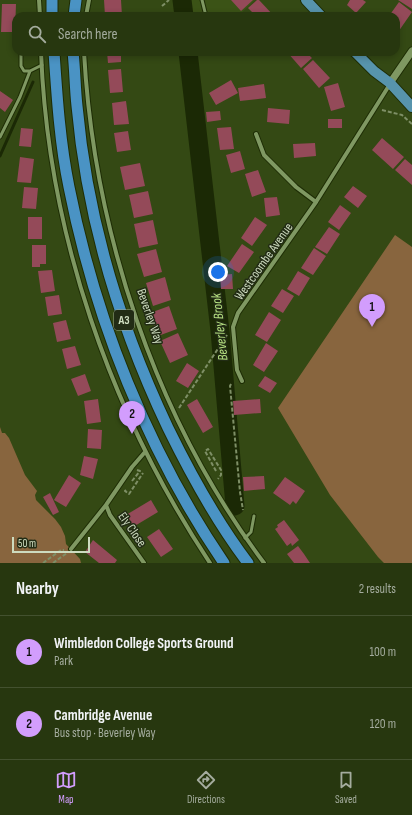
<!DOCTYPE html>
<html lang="en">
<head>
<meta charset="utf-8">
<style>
	:root { --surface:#27370f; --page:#33421d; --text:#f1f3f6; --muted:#a4ac9e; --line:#43512f; --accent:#d29dfd }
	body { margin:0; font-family:"Sofia Sans Condensed",sans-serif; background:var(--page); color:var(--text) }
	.scale { position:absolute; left:12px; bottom:10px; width:78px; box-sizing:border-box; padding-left:4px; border:2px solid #cddbbf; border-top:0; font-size:11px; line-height:14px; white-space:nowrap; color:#cddbbf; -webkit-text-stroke:3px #222c15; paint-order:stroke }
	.you { position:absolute; left:218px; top:272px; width:14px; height:14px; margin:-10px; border:3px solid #fff; border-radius:50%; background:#1a73e8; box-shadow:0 0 0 6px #1a73e833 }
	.badge { display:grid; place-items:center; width:26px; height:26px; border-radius:50%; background:var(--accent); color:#111; font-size:13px; font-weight:700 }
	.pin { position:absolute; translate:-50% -33px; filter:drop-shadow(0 1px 2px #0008) }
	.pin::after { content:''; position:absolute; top:21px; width:14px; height:12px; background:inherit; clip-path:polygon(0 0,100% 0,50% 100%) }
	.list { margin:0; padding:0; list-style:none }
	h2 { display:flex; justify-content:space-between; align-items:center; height:52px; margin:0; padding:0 16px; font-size:17px }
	h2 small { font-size:13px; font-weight:400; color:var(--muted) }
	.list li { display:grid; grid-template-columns:26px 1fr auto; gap:12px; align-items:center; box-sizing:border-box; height:72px; padding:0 16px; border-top:1px solid var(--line) }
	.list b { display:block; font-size:15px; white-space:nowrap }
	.list p { margin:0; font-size:13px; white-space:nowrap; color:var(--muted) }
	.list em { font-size:13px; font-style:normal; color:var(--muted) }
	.icon { flex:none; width:22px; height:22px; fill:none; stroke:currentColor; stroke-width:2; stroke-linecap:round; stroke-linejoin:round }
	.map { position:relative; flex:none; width:412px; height:563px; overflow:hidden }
	.search { position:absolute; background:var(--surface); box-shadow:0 2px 6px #0003; left:12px; right:12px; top:12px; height:44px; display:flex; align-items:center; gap:10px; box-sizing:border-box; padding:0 14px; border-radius:12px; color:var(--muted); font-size:15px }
	.sheet { height:196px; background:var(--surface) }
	nav { display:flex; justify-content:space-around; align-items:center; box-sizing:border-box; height:56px; border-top:1px solid var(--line); background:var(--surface); font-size:11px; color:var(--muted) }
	nav a { display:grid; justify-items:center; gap:2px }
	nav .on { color:var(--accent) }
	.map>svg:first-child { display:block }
	.built { fill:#3b5316 }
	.green { fill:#88653e }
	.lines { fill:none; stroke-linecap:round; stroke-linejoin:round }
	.stream { stroke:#1b2905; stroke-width:3 }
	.river { stroke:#1b2905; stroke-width:19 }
	.building { fill:#944a59 }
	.service-casing { stroke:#1e2d05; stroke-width:5 }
	.minor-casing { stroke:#1e2d05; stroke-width:6 }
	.tertiary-casing { stroke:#1e2d05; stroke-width:9 }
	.primary-casing { stroke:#1e2d05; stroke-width:12 }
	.trunk-casing { stroke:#1e2d05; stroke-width:13 }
	.path { stroke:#7e8f66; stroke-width:2; stroke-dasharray:4 2; stroke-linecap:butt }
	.service { stroke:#7f9862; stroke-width:3 }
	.minor { stroke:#7f9862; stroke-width:4 }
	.tertiary { stroke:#7f9862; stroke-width:7 }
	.primary { stroke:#5794ac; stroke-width:10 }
	.trunk { stroke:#4a93c4; stroke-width:11 }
	.labels { text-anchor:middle; stroke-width:3; stroke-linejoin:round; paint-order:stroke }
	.shield { fill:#222c15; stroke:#9aa68c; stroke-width:1 }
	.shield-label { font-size:12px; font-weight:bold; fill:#cddbbf }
	.street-label { font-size:13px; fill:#cddbbf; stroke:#222c15 }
	.water-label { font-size:14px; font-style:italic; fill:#b6e181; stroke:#222c15 }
</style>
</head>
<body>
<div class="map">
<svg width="412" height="563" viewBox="0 0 412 563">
	<rect width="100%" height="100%" fill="#344914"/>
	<path class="built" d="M184,0H255L238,16H186Z"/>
	<path class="green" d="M395,235L412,247V563H384L378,557L330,495L278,408Z
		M0,427L2,433H5L9,438L25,475L37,491L35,495L36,500L55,519L61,527L65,536L66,544L80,559L81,563H0Z"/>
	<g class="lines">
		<path class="stream" d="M0,156L33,82"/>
		<path class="river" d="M182,0L184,16
			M188,52L220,331L235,506"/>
	</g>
	<path class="building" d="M104,0H121L122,16H105Z
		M231,0H253L241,11Z
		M257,0H259L274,16H256L248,8Z
		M350,0H363L366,2L356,13L347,5Z
		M398,0H412V9Z
		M399,2L412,12L396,35V16H389Z
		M2,4H16L15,32H1Z
		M107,52H121V62L108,63Z
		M287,52H306L312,58L301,68Z
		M313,60L330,78L319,88L303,69Z
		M121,69L123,92L110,93L108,70Z
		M231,80L238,93L216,105L209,93Z
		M338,83L345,107L331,111L324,87Z
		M264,84L266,98L240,101L238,88Z
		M0,91L13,100L5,112L0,108Z
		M126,101L129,124L114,125L112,103Z
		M268,108L290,110L289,124L267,122Z
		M220,111L221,120L207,122L206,112Z
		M328,119H342V128H328Z
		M231,127L234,149L220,150L217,128Z
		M21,128L33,129L31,147L19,146Z
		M128,131L131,150L117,152L114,133Z
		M382,138L404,157L393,169L372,150Z
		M315,143L316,156L294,158L293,144Z
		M240,151L245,169L231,173L226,155Z
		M20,157L34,159L31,183L17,182Z
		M405,159L412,165V185L395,170Z
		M140,163L145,186L125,190L120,167Z
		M258,170L266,192L252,197L245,174Z
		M353,186L367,196L358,208L344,197Z
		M24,187L38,188L36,209L22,208Z
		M148,191L153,214L134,218L129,195Z
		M277,197L280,215L266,217L264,198Z
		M340,205L351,213L339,230L328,222Z
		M28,217H42V239H28Z
		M255,217L267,225L252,246L241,238Z
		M153,220L158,244L139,248L134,224Z
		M329,227L340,234L327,254L315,247Z
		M242,244L254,252L239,273L227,266Z
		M32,245H46V264H40V267H32Z
		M314,248L326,256L313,275L301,268Z
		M156,249L162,272L144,277L137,254Z
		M52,270L55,291L41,293L38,271Z
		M298,271L310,278L299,296L287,289Z
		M232,274L233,289H221L220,275Z
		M165,277L171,300L153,306L146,283Z
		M282,289L294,296L283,313L271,306Z
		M59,295L62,314L48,316L45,297Z
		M169,306L177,329L158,336L150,313Z
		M269,312L281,320L267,342L255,335Z
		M66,320L71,339L57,342L53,323Z
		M178,333L188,355L170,363L160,341Z
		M266,343L278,351L264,372L253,365Z
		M75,346L81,365L67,369L62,349Z
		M187,363L199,371L188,388L176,381Z
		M85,374L91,391L78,396L71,379Z
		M265,376L277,383L270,393L258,386Z
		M98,399L101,422L87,424L84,401Z
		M197,399L213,427L203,433L187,405Z
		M260,399L261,413L234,415L233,401Z
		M88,429L102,430L101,449L87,448Z
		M84,456L98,459L93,479L80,475Z
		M69,475L81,483L66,507L54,500Z
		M264,476L265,489L244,491L243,477Z
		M285,477L305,491L296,504L293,501L290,505L273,493Z
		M50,493L59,512L53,515L43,497Z
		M151,500L158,512L133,527L126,515Z
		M284,520L299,540L292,546L291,543L287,546L275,529L278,527L277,525Z
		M159,529L173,549L161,557L147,537Z
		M93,540L117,560L115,563H99L85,552Z
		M298,546L304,554L310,563H294L287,554Z"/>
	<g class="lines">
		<defs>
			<path id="service" d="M202,0L206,16
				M21,53V66L24,71H30L42,65
				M0,137L20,97L30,71
				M245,538L251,532L254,516"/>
			<path id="minor" d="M39,0L40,16
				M86,16L89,0
				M41,52C48,233 110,412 210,563
				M84,52C94,232 155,418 264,563
				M256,134L264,155L296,187L316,202
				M242,381L237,370L233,327L238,313L316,202L390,84
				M106,505L110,515L144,563
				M71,549L106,505L132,467L145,452"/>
			<path id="tertiary" d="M390,83L412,51"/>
			<path id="primary" d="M306,0L321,16
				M355,52L374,71L390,83L412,107"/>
			<path id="trunk" d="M52,0V16
				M74,16L76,0
				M54,52C57,97 60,143 69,187C95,319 148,452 224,563
				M73,52C75,70 75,88 77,106C87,217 120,327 168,428C191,475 216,521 248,563"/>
		</defs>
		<use href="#service" class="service-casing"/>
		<use href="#minor" class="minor-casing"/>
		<use href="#tertiary" class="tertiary-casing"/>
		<use href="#primary" class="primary-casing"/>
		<use href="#trunk" class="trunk-casing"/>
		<path class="path" d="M162,6L169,0
			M382,110L402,115L412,124
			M231,384L230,386L240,492L243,510
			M179,408L227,335
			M216,471L205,451L208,449L221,470V475L218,479
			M132,481L140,471L137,470
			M126,490L125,491L129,494L143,473
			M43,563L61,550H64
			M53,563L67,553"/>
		<use href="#service" class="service"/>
		<use href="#minor" class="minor"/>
		<use href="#tertiary" class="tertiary"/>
		<use href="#primary" class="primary"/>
		<use href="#trunk" class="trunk"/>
	</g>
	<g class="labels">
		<rect class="shield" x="114" y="310" width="20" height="20" rx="3"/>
		<g class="shield-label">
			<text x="124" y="324">A3</text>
		</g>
		<g class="street-label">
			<text transform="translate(263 261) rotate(-55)" y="5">Westcoombe Avenue</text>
			<text transform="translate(151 316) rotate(71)" y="5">Beverley Way</text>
			<text transform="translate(133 529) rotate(55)" y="5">Ely Close</text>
		</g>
		<g class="water-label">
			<text transform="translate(219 327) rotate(-96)" y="5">Beverley Brook</text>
		</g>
	</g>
</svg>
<div class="scale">50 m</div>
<div class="you"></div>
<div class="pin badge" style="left:372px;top:327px">1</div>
<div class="pin badge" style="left:132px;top:434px">2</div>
<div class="search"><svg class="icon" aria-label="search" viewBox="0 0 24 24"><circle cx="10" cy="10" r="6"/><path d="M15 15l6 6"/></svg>Search here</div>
</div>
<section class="sheet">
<h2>Nearby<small>2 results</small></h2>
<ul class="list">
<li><span class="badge">1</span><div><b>Wimbledon College Sports Ground</b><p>Park</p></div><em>100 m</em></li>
<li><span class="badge">2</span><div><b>Cambridge Avenue</b><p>Bus stop · Beverley Way</p></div><em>120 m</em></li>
</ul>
</section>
<nav>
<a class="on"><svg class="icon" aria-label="map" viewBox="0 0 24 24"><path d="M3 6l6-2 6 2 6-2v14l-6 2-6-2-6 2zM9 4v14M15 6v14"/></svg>Map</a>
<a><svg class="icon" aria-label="directions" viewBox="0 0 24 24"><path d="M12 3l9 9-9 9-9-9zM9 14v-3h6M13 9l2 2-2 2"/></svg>Directions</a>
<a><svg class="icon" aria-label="saved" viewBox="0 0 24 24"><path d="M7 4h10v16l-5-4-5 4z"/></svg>Saved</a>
</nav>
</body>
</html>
